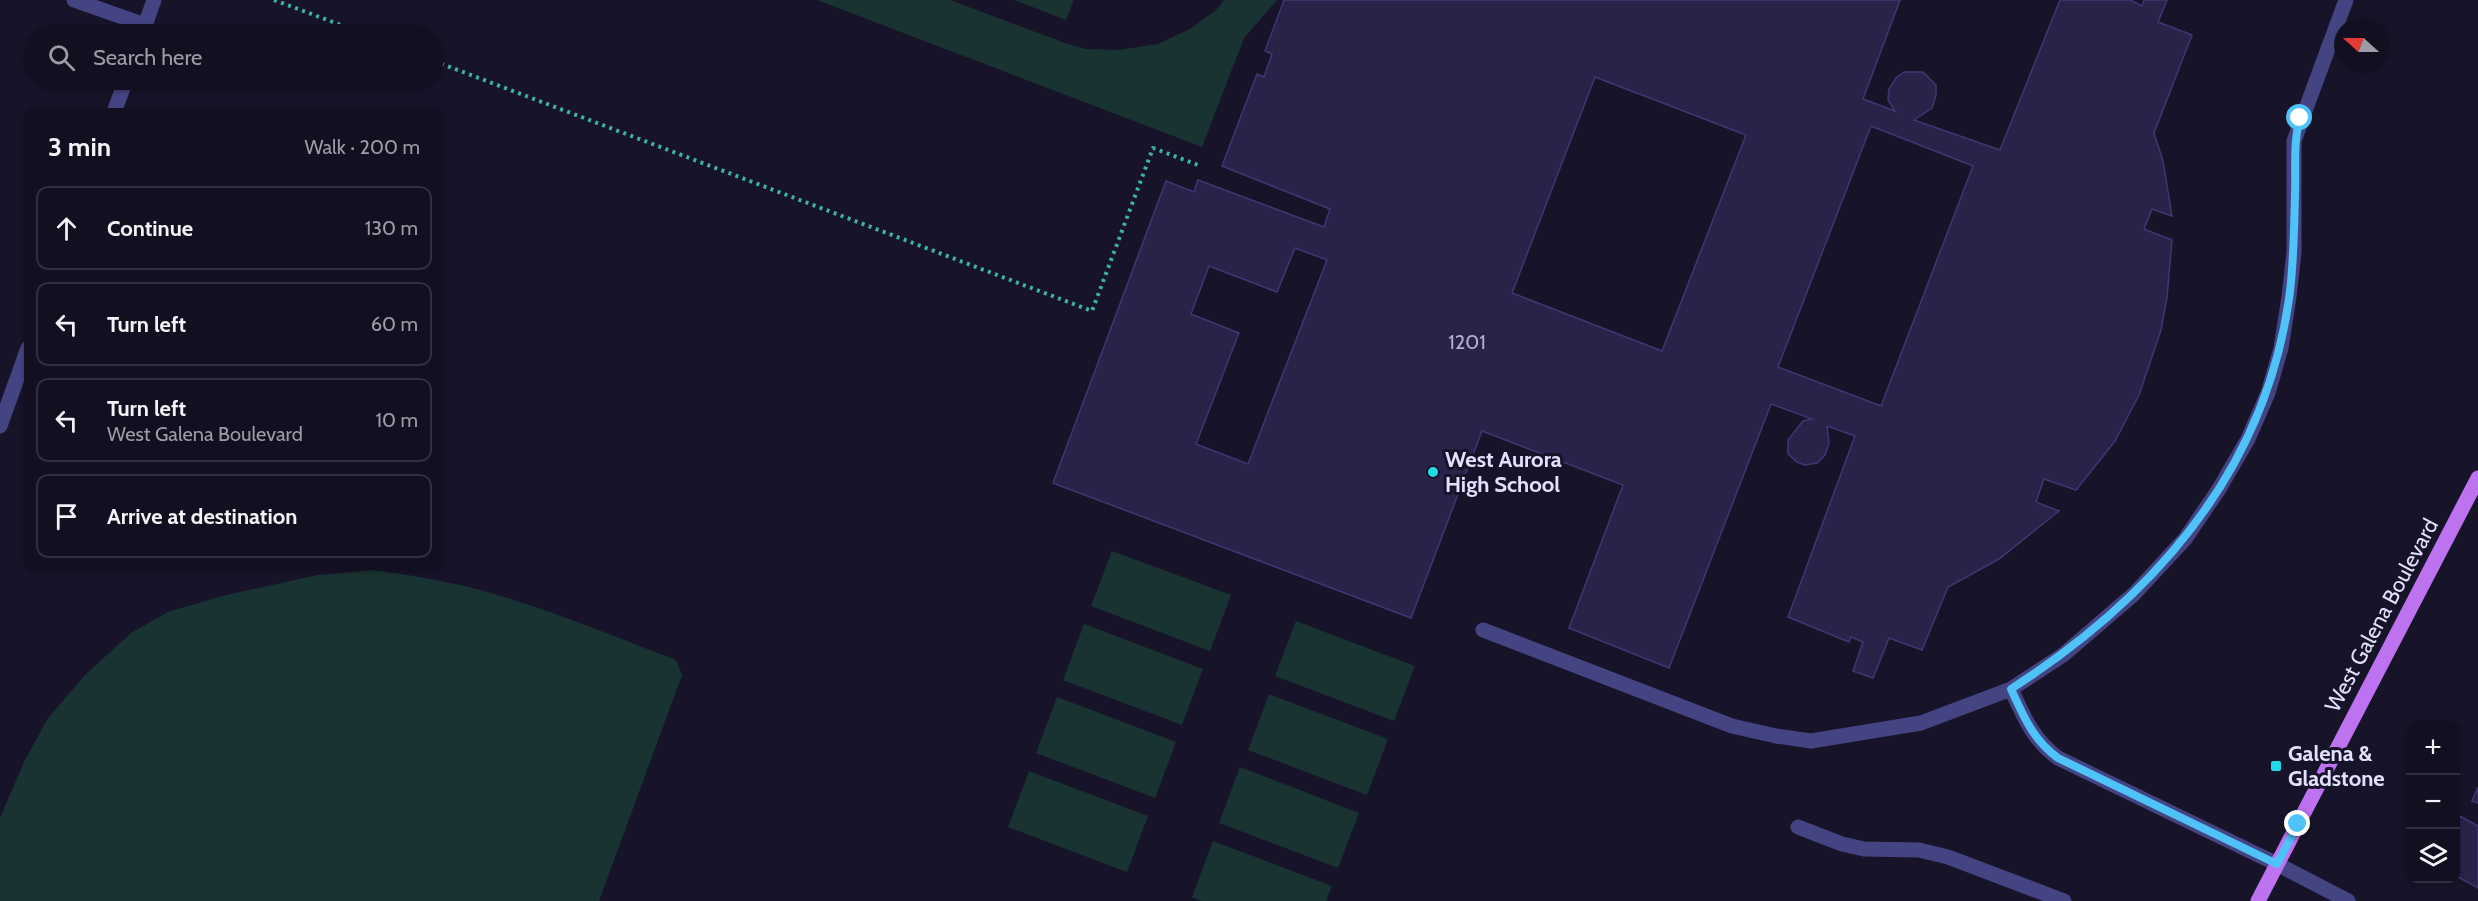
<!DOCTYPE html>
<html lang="en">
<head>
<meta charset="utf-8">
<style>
	:root { --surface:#110f20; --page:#1a1829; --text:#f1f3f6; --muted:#9c9ca5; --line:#302f3e }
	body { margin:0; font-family:Cabin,sans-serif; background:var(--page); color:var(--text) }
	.controls { position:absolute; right:18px; bottom:18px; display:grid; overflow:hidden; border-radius:12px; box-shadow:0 2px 4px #0004 }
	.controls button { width:54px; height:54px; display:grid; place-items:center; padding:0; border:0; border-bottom:2px solid var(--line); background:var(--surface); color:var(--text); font:30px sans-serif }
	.compass { position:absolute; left:2334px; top:18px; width:54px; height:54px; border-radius:50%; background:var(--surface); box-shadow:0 2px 4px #0004; rotate:291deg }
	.stop { position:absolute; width:18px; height:18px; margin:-14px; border:4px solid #4fc3f7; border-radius:50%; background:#fff }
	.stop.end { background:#4fc3f7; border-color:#fff; box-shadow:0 2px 6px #0008 }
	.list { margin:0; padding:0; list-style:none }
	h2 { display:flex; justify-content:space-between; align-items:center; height:78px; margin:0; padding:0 24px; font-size:26px }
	h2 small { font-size:20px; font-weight:400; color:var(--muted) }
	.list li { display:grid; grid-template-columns:39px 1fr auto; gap:18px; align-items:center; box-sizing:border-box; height:84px; margin:0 12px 12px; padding:0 12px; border:2px solid var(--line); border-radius:12px }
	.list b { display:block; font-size:22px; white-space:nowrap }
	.list p { margin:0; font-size:20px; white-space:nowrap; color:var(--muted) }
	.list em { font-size:20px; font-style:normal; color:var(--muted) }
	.icon { flex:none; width:33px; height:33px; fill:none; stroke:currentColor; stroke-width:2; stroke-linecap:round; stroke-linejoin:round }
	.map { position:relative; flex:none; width:2478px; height:901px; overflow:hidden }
	.search { position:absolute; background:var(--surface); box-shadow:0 2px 4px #0004; left:24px; top:24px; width:420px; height:66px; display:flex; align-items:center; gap:15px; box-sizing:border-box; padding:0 21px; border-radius:33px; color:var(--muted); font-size:22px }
	.panel { position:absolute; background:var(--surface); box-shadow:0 2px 4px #0004; left:24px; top:108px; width:420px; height:462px; border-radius:12px }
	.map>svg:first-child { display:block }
	.green { fill:#183331 }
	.building { fill:#292249; stroke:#403772; stroke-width:1.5; fill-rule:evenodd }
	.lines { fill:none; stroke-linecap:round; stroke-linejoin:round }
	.path { stroke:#3eb1a7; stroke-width:4; stroke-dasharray:3 4.5; stroke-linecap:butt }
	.service { stroke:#454483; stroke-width:15 }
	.minor { stroke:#454483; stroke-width:15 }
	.primary { stroke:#bd73f0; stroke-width:15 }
	.route { stroke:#4fc3f7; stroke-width:8 }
	.poi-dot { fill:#20dae7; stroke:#17142a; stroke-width:2 }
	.labels { text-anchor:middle; stroke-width:6; stroke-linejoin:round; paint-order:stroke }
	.number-label { font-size:20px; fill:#b4b0cf }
	.poi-label { font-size:22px; font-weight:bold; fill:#e2e0fc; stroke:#17142a; text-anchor:start }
	.street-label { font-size:22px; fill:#e2e0fc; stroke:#17142a }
</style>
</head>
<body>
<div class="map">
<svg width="2478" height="901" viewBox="0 0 2478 901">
	<rect width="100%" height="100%" fill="#17142a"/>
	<path class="green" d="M817,0H950L1065,43L1085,49L1119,50L1158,44L1190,29L1216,10L1224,0H1277L1244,38L1202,147Z
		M1014,0H1074L1066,20Z
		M1112,551L1231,595L1210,651L1091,606Z
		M373,570C414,576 455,582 494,594C556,612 616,637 676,660L682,675L599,901H0V818L25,760L48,718L85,675L131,633L168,612L226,595L318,575Z
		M1296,621L1415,666L1394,721L1275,676Z
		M1084,624L1203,669L1182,725L1063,680Z
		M1269,694L1388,739L1367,795L1248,750Z
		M1057,697L1176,742L1155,798L1036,753Z
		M1240,767L1359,813L1338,868L1219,823Z
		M1029,771L1148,816L1127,872L1008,827Z
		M1213,841L1332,886L1326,901H1202L1192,897Z"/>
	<path class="building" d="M1284,0H1900L1863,99L1895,111L1888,100L1889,89L1896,78L1904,72H1923L1936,85V95L1932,108L1914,120L2000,150L2060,0H2130L2142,6L2144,0H2167L2158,22L2192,35L2154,133L2163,161L2172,216L2152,209L2144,229L2172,240L2167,297L2161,330L2139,395L2115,441L2076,490L2044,479L2036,502L2059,511L1999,559L1948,587L1922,650L1889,638L1873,678L1853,671L1863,642L1851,637L1849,642L1788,617L1855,436L1827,426L1829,443L1825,455L1817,463L1805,465L1797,462L1788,454V440L1803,421L1812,419L1771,404L1669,668L1569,628L1623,485L1482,431L1411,618L1053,483L1166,181L1194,192L1198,180L1324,227L1330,209L1222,166L1257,74L1264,77L1272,54L1265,51ZM1595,77L1746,135L1662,351L1512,293ZM1871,126L1973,166L1881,406L1778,367ZM1295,248L1327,260L1248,464L1196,444L1239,333L1191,314L1209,266L1277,292Z
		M2478,787V803L2472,801Z
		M2460,816L2478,826V888L2456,876V824Z"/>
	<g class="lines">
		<path class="path" d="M274,0L365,34
			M434,61L1092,311L1153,148L1198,165"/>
		<path class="service" d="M1483,630L1732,726L1776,736L1811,741L1921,723L2011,689L2063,655L2134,594L2185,539L2219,489L2248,439L2268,393L2281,348L2289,297L2294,252V141L2346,0
			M2011,689C2024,717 2033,740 2058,758L2277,864
			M1798,827L1842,844L1864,849L1919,850L1948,857L2064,901"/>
		<path class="minor" d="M74,0L145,25
			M142,34L154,0
			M114,112L126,80
			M0,426L28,348
			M2277,864L2348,901"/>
		<path class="primary" d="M2258,901L2478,478"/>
	</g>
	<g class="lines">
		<path class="route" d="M2298,824L2277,864L2058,758C2033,740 2024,717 2011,689C2154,597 2264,473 2289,299C2294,264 2294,229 2295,194C2296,167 2293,143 2300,118"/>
	</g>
	<g class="poi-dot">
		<circle cx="1433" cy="472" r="6"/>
		<rect x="2270" y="760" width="12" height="12" rx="3"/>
	</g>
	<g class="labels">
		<g class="number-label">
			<text x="1467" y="349">1201</text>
		</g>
		<g class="poi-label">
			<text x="1445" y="467">West Aurora<tspan x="1445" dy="25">High School</tspan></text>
			<text x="2288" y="761">Galena &amp;<tspan x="2288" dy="25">Gladstone</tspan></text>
		</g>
		<g class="street-label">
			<text transform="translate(2381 615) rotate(-62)" y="8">West Galena Boulevard</text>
		</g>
	</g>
</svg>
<div class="controls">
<button>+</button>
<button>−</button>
<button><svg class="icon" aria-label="layers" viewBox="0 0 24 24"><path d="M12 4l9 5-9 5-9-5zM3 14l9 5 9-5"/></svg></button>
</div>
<svg class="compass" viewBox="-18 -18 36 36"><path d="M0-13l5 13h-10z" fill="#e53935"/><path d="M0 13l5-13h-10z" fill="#9c9ca5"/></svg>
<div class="stop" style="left:2300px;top:118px"></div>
<div class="stop end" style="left:2298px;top:824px"></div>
<div class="search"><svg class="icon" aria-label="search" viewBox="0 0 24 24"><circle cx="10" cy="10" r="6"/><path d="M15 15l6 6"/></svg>Search here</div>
<section class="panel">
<h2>3 min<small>Walk · 200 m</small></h2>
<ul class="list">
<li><svg class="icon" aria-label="ahead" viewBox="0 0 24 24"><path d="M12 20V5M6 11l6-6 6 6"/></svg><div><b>Continue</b></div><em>130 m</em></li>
<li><svg class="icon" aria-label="left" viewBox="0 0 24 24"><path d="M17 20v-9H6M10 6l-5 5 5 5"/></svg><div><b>Turn left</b></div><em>60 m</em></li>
<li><svg class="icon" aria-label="left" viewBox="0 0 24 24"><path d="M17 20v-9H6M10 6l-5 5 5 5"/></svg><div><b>Turn left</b><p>West Galena Boulevard</p></div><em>10 m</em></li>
<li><svg class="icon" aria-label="arrive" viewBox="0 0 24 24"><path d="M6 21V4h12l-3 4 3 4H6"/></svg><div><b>Arrive at destination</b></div></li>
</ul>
</section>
</div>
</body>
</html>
